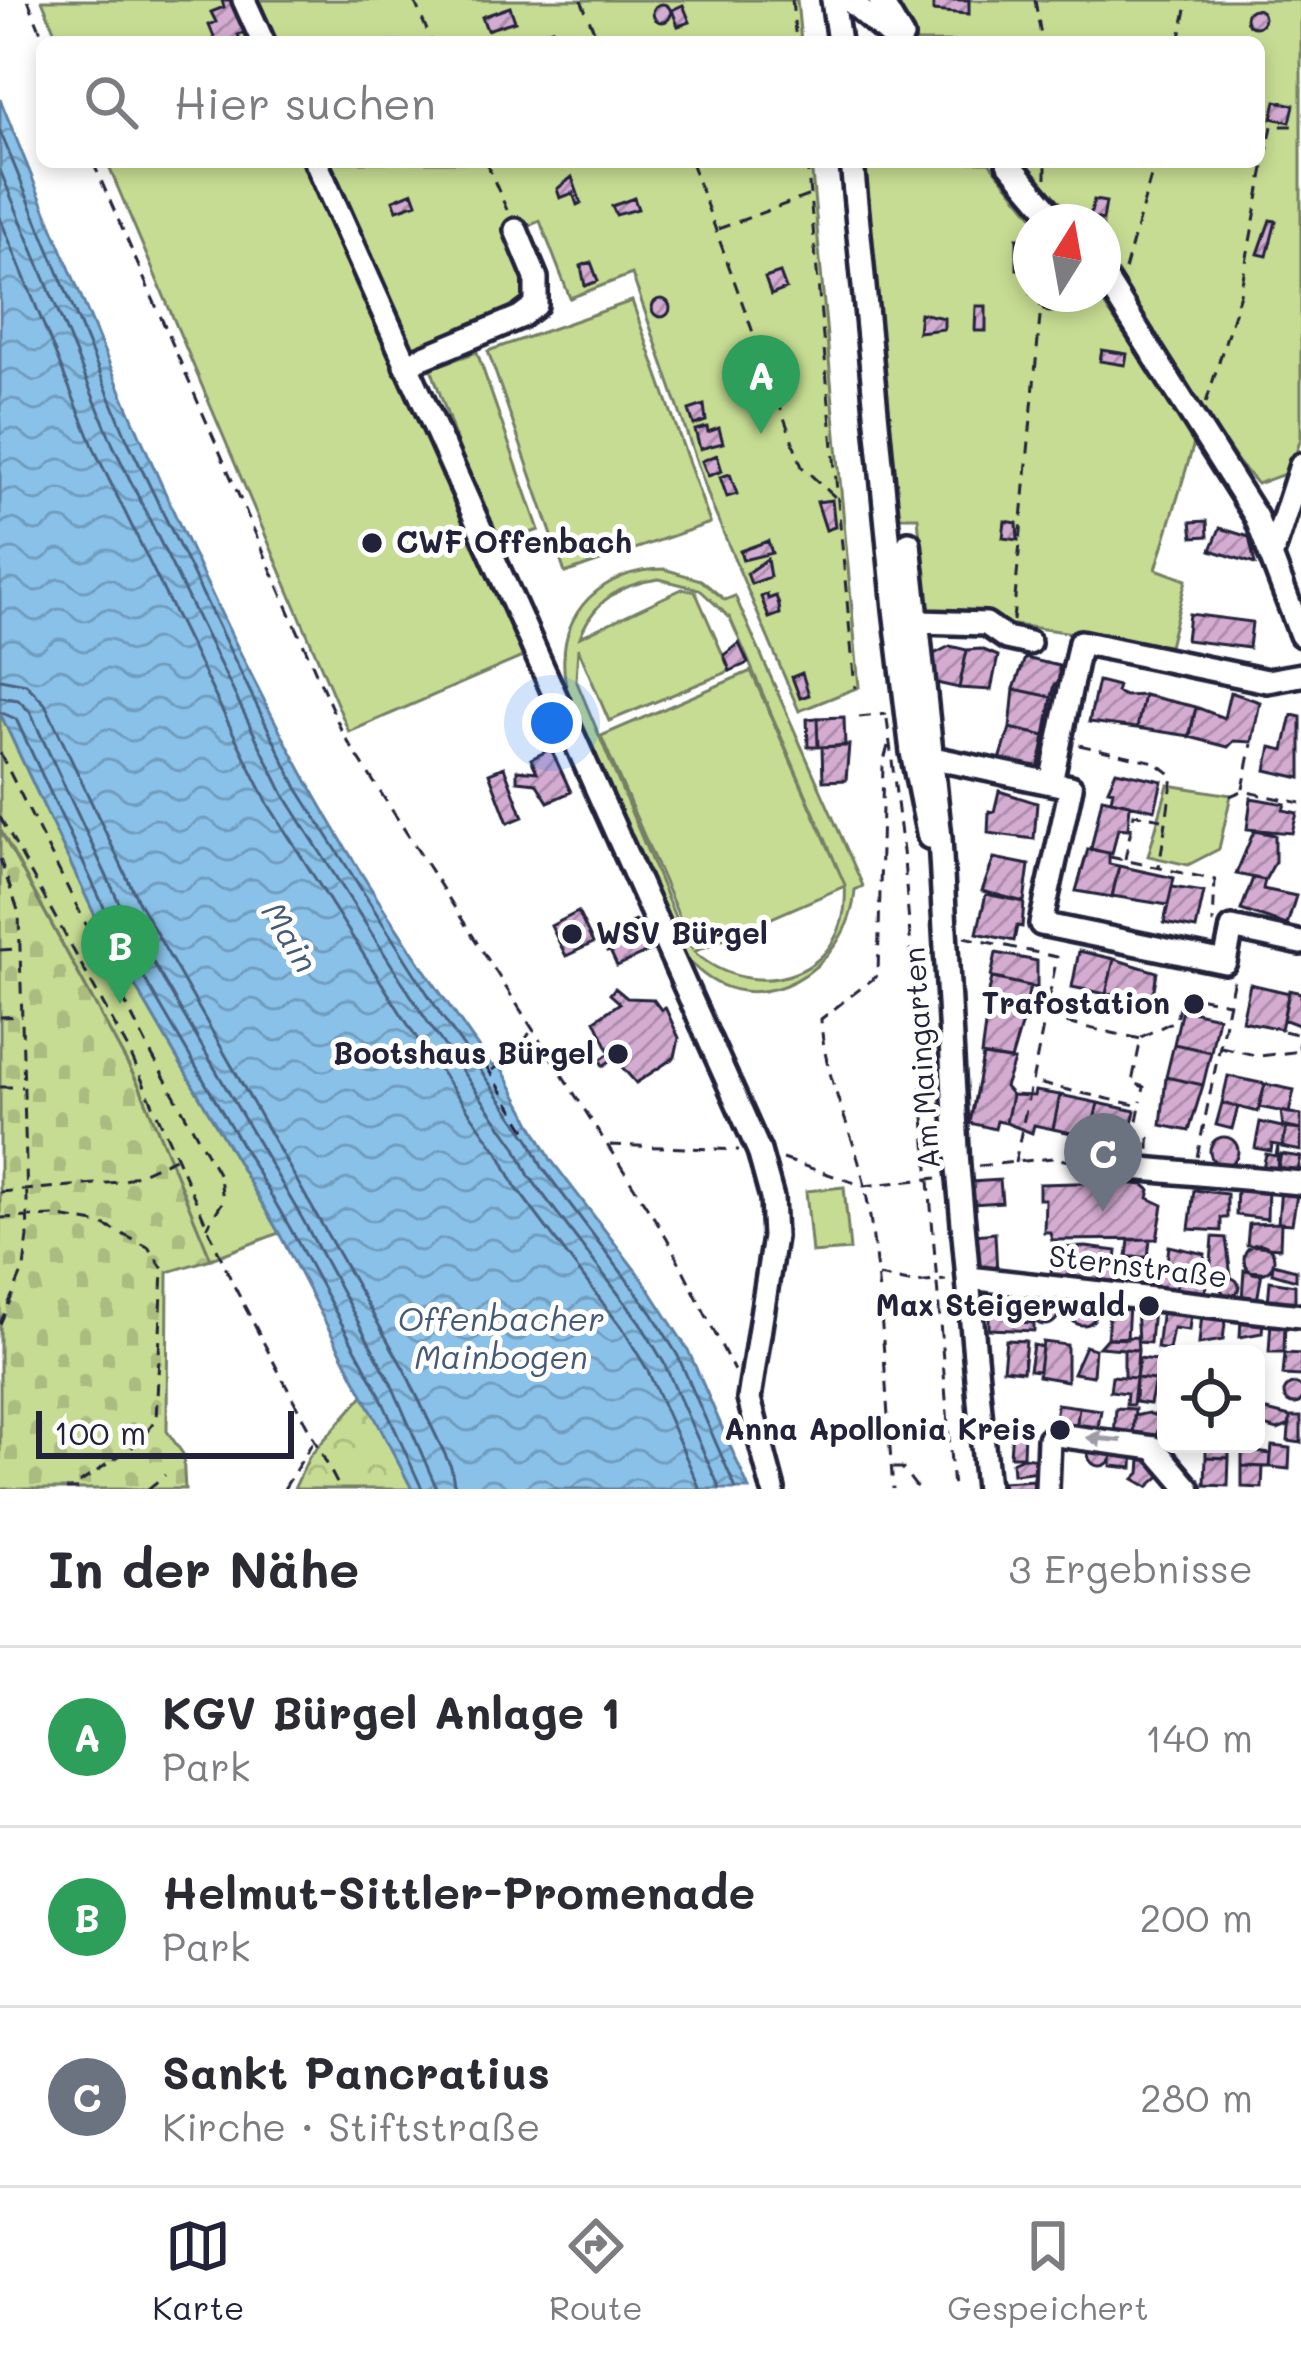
<!DOCTYPE html>
<html lang="de">
<head>
<meta charset="utf-8">
<style>
	:root { --surface:#fff; --page:#f7f7f7; --text:#2b2b33; --muted:#7c7c81; --line:#e1e1e2; --accent:#22223b }
	body { margin:0; font-family:Mali,sans-serif; background:var(--page); color:var(--text) }
	.controls { position:absolute; right:36px; bottom:36px; display:grid; overflow:hidden; border-radius:18px; box-shadow:0 6px 18px #0003 }
	.controls button { width:108px; height:108px; display:grid; place-items:center; padding:0; border:0; border-bottom:3px solid var(--line); background:var(--surface); color:var(--text); font:60px sans-serif }
	.compass { position:absolute; left:1013px; top:204px; width:108px; height:108px; border-radius:50%; background:var(--surface); box-shadow:0 6px 18px #0003; rotate:11deg }
	.scale { position:absolute; left:36px; bottom:30px; width:258px; box-sizing:border-box; padding-left:12px; border:6px solid #22223b; border-top:0; font-size:33px; line-height:42px; white-space:nowrap; color:#22223b; -webkit-text-stroke:9px #fff; paint-order:stroke }
	.you { position:absolute; left:552px; top:723px; width:42px; height:42px; margin:-30px; border:9px solid #fff; border-radius:50%; background:#1a73e8; box-shadow:0 0 0 18px #1a73e833 }
	.badge { display:grid; place-items:center; width:78px; height:78px; border-radius:50%; background:var(--accent); color:#fff; font-size:39px; font-weight:700 }
	.pin { position:absolute; translate:-50% -99px; filter:drop-shadow(0 3px 6px #0008) }
	.pin::after { content:''; position:absolute; top:63px; width:42px; height:36px; background:inherit; clip-path:polygon(0 0,100% 0,50% 100%) }
	.list { margin:0; padding:0; list-style:none }
	h2 { display:flex; justify-content:space-between; align-items:center; height:156px; margin:0; padding:0 48px; font-size:51px }
	h2 small { font-size:39px; font-weight:400; color:var(--muted) }
	.list li { display:grid; grid-template-columns:78px 1fr auto; gap:36px; align-items:center; box-sizing:border-box; height:180px; padding:0 48px; border-top:3px solid var(--line) }
	.list b { display:block; font-size:45px; white-space:nowrap }
	.list p { margin:0; font-size:39px; white-space:nowrap; color:var(--muted) }
	.list em { font-size:39px; font-style:normal; color:var(--muted) }
	.icon { flex:none; width:66px; height:66px; fill:none; stroke:currentColor; stroke-width:2; stroke-linecap:round; stroke-linejoin:round }
	.map { position:relative; flex:none; width:1301px; height:1489px; overflow:hidden }
	.search { position:absolute; background:var(--surface); box-shadow:0 6px 18px #0003; left:36px; right:36px; top:36px; height:132px; display:flex; align-items:center; gap:30px; box-sizing:border-box; padding:0 42px; border-radius:18px; color:var(--muted); font-size:45px }
	.sheet { height:696px; background:var(--surface) }
	nav { display:flex; justify-content:space-around; align-items:center; box-sizing:border-box; height:168px; border-top:3px solid var(--line); background:var(--surface); font-size:33px; color:var(--muted) }
	nav a { display:grid; justify-items:center; gap:6px }
	nav .on { color:var(--accent) }
	.map>svg:first-child { display:block }
	.forest { fill:url(#forest-crowns); stroke:#747f66; stroke-width:3 }
	.cemetery { fill:url(#cemetery-stones); stroke:#747f66; stroke-width:3 }
	.green { fill:#c6dc92; stroke:#747f66; stroke-width:3; fill-rule:evenodd }
	.water { fill:url(#water-waves); stroke:#6081a3; stroke-width:3 }
	.lines { fill:none; stroke-linecap:round; stroke-linejoin:round }
	.shore { stroke:#4b6280; stroke-width:3 }
	.building { fill:url(#building-hatch); stroke:#22223b; stroke-width:3 }
	.minor-casing { stroke:#22223b; stroke-width:30 }
	.path { stroke:#22223b; stroke-width:3; stroke-dasharray:12 9; stroke-linecap:butt }
	.minor { stroke:#fff; stroke-width:21 }
	.oneway { fill:#9c9ca7 }
	.poi-dot { fill:#22223b; stroke:#fff; stroke-width:4.5 }
	.labels { text-anchor:middle; stroke-width:10; stroke-linejoin:round; paint-order:stroke }
	.poi-label { font-size:30px; font-weight:bold; fill:#22223b; stroke:#fff; text-anchor:end }
	.street-label { font-size:30px; fill:#22223b; stroke:#fff }
	.water-label { font-size:33px; font-style:italic; fill:#465a78; stroke:#fff }
</style>
</head>
<body>
<div class="map">
<svg width="1301" height="1489" viewBox="0 0 1301 1489">
	<defs>
		<pattern id="forest-crowns" width="20" height="18" patternUnits="userSpaceOnUse" patternTransform="scale(3)"><rect width="20" height="18" fill="#c6dc92"/><path d="M2 6a3 3 0 1 1 6 0M12 15a3 3 0 1 1 6 0" fill="none" stroke="#aabc7f"/></pattern>
		<pattern id="cemetery-stones" width="16" height="16" patternUnits="userSpaceOnUse" patternTransform="scale(3)"><rect width="16" height="16" fill="#c6dc92"/><path d="M2 7V4a2 2 0 0 1 4 0v3zM10 15v-3a2 2 0 0 1 4 0v3z" fill="#aabc7f"/></pattern>
		<pattern id="water-waves" width="16" height="10" patternUnits="userSpaceOnUse" patternTransform="scale(3)"><rect width="16" height="10" fill="#89c1e8"/><path d="M0 5q4-4 8 0t8 0" fill="none" stroke="#709cbd"/></pattern>
		<pattern id="building-hatch" width="6" height="6" patternUnits="userSpaceOnUse" patternTransform="scale(3)"><rect width="6" height="6" fill="#d4abd1"/><path d="M-1 1l2-2M0 6l6-6M5 7l2-2" fill="none" stroke="#ac8bab"/></pattern>
	</defs>
	<rect width="100%" height="100%" fill="#fff"/>
	<filter id="ink" filterUnits="userSpaceOnUse"><feTurbulence type="fractalNoise" baseFrequency=".00833" numOctaves="2"/><feDisplacementMap in="SourceGraphic" scale="24" xChannelSelector="R" yChannelSelector="G"/><feConvolveMatrix kernelMatrix="1 2 1 2 8 2 1 2 1" color-interpolation-filters="sRGB"/></filter>
	<g filter="url(#ink)">
		<path class="forest" d="M366,1392L412,1489H294L309,1457Z"/>
		<path class="cemetery" d="M0,830L140,1087L211,1259L168,1272L167,1431L183,1454L185,1489H0Z"/>
		<path class="green" d="M42,0H236L255,42H59Z
			M250,0H797L801,42H269Z
			M889,0H1301V438L1290,472L1257,484L1239,463L1103,261V222H1070L1019,162H1259V42H917Z
			M107,162H308L527,655L349,732Z
			M322,162H811L859,687L799,711L712,506L632,274L570,298L540,221L511,234L528,281L529,309L417,355L405,351Z
			M862,162H989L1038,222H1031V294H1097L1195,440L1156,569L1186,580L1169,646L926,613L918,517H896Z
			M632,301L710,523L565,573L488,351Z
			M477,352L539,530L493,546L431,368Z
			M664,569L701,580L725,600L735,596L863,886L855,890C850,967 755,1030 692,964C661,932 646,874 629,833C599,766 525,663 589,598C610,578 635,569 664,569ZM659,579L699,589L730,618L845,885L751,671L601,736L693,949L683,936L576,680L578,648L609,721L730,671L695,591L682,589L580,637C594,600 621,584 659,579ZM845,886C852,975 756,1007 694,952Z
			M0,713L98,922L279,1233L211,1259L140,1087L0,829Z
			M1168,785L1231,795L1219,849L1188,865L1148,856Z
			M844,1187L850,1250L812,1253L806,1191Z"/>
		<path class="water" d="M0,99C94,329 187,563 307,781C361,879 426,974 491,1065L501,1067L551,1160L643,1280L688,1350L749,1489H412L279,1233L98,922L0,713Z"/>
		<g class="lines">
			<path class="shore" d="M0,131L127,439L297,788L441,1015L529,1139L542,1167L652,1313L678,1356L736,1489
				M0,170L113,445L284,795L429,1024L515,1146L529,1176L639,1321L664,1363L720,1489
				M0,218L96,453L268,804L414,1034L499,1154L515,1186L624,1331L648,1371L700,1489
				M0,679L26,684L45,704L138,901L405,1371L451,1467L455,1489
				M0,697L18,700L30,712L122,909L303,1220L390,1381L437,1489
				M0,712L16,719L108,916L290,1228L376,1387L422,1489"/>
		</g>
		<path class="building" d="M222,0H233L247,31L238,35L241,42H216L209,25L216,22L211,12L224,7Z
			M923,0H969V14L933,11V2Z
			M653 13a9 9 0 1 1 18 0a9 9 0 1 1-18 0Z
			M683,5L690,22L678,26L672,10Z
			M510,7L515,21L487,30L482,17Z
			M1246 18a9 9 0 1 1 18 0a9 9 0 1 1-18 0Z
			M552,29L557,42H527L526,38Z
			M1276,101L1294,105L1290,122L1272,118Z
			M572,177L581,203L577,205L573,193L560,198L557,189Z
			M413,192L417,203L397,210L393,200Z
			M634,198L638,209L616,215L612,206Z
			M1094,200L1106,202L1103,220L1090,217Z
			M1270,220L1276,221L1267,256L1258,254Z
			M1017,238H1029V269H1017Z
			M591,262L598,281L585,286L581,266Z
			M780,273L786,289L771,295L765,278Z
			M1042 304a8 8 0 1 1 16 0a8 8 0 1 1-16 0Z
			M652 308a9 9 0 1 1 18 0a9 9 0 1 1-18 0Z
			M976,306H986V331H975Z
			M920,313L944,318V329L918,332Z
			M1102,350L1127,354L1125,365L1100,361Z
			M704,405L706,421L694,425L689,410Z
			M707,427L708,432L719,428L723,443L700,449L695,430Z
			M717,455L722,471L708,476L702,461Z
			M730,474L737,494L727,497L720,477Z
			M832,500L835,527L826,530L817,502Z
			M1005,521L1017,523L1018,540L1003,538Z
			M1207,521L1208,536L1193,537L1191,522Z
			M1220,528L1249,537L1255,564L1211,550Z
			M768,541L772,553L743,560L740,551Z
			M767,559L770,577L751,584L747,573Z
			M767,594L768,599L776,596L779,605L780,614L769,618L761,597Z
			M1189,614L1252,622L1249,648L1186,640Z
			M739,643L748,663L730,671L724,655Z
			M950,646L967,650L959,688L932,682L934,654Z
			M981,649L998,656L991,690L959,688L967,650Z
			M1025,658L1059,666V685L1055,684L1052,697L1014,689Z
			M802,673L809,695L800,698L792,677Z
			M1098,681L1118,686L1116,692L1125,696L1144,695L1137,728L1089,722Z
			M1014,689L1052,697L1045,736L1010,728Z
			M1230,692L1260,702L1252,742L1234,741L1228,747L1189,737L1196,707L1224,718Z
			M1144,695L1196,707L1190,736L1137,728Z
			M1292,715L1301,717V778L1266,770L1271,747L1284,750Z
			M844,717L845,746L818,747L817,718Z
			M817,718L818,747H808L807,719Z
			M1010,728L1045,736L1037,774L998,766Z
			M849,745L846,780L823,781L822,747Z
			M551,749L571,792L548,802L536,783L517,781V770L537,772L531,759Z
			M504,767L523,817L508,823L489,773Z
			M1116,771L1162,781L1155,810L1111,800L1113,790L1108,789Z
			M999,791L1037,803L1034,839L988,833L989,811L994,812Z
			M1102,798L1130,804L1128,829L1118,828L1112,854L1091,849Z
			M1251,798L1285,804L1283,810L1297,813L1292,833L1247,829Z
			M1254,831L1275,835V862L1265,880L1236,874Z
			M1088,849L1109,853V864L1119,866L1112,897L1076,891Z
			M994,858L1029,865L1024,902L982,891Z
			M1119,866L1174,878L1168,905L1112,896Z
			M1253,878L1265,880L1263,889L1296,896L1287,925L1241,910Z
			M1172,887L1204,892L1196,929L1164,923Z
			M986,894L1024,902L1022,927L1017,926L1014,941L977,933Z
			M578,912L593,943L566,956L551,926Z
			M635,921L642,935L607,952L600,937Z
			M648,933L656,948L617,966L610,951Z
			M1079,951L1114,959L1106,994L1072,987Z
			M996,953L1037,961V988L991,977Z
			M1114,959L1157,972L1152,1000L1106,994Z
			M992,978L1030,986L1023,1019L985,1010Z
			M1250,984L1289,993L1281,1029L1242,1021Z
			M615,988L627,998L653,999L661,1010L665,1007L679,1038L675,1057L636,1083L614,1058L603,1066L600,1060L610,1053L595,1020L620,1003L610,994Z
			M1289,990L1301,993V1026L1283,1019Z
			M1182,1009L1218,1017L1211,1052L1174,1044Z
			M987,1011L1023,1019L1011,1060L981,1055Z
			M1174,1044L1211,1052L1203,1085L1166,1077Z
			M983,1056L1014,1061L1005,1087L1012,1095L1006,1123L997,1121L995,1129L970,1123Z
			M1228,1076L1265,1084L1258,1112L1222,1103Z
			M1166,1077L1203,1085L1189,1131L1161,1125Z
			M1265,1084L1294,1090L1289,1113L1259,1107Z
			M1035,1091L1060,1095L1053,1129L1034,1125L1032,1133L1006,1123L1012,1095L1034,1096Z
			M1060,1095L1098,1103L1090,1137L1053,1129Z
			M1098,1103L1135,1111L1127,1145L1090,1137Z
			M1222,1103L1238,1107L1232,1129L1216,1125Z
			M1281,1111L1301,1115V1130L1283,1128Z
			M1260,1122L1286,1128L1282,1146L1272,1144L1271,1151L1255,1148Z
			M1287,1127L1301,1130V1151L1282,1147Z
			M1210 1151a14 14 0 1 1 28 0a14 14 0 1 1-28 0Z
			M1278,1145L1277,1172L1263,1168L1266,1154L1276,1156Z
			M1281,1154L1301,1157L1297,1175L1277,1173Z
			M1000,1180L1002,1202L972,1204L971,1182Z
			M1114,1182L1144,1185L1150,1190L1148,1198L1163,1205L1157,1239L1052,1240L1050,1232H1044L1045,1199H1039V1184Z
			M1237,1186L1268,1188L1267,1219L1236,1215Z
			M1281,1188L1298,1189L1292,1224L1278,1223Z
			M1194,1190L1227,1194V1218H1221V1231L1189,1229Z
			M1281,1223L1280,1248L1247,1245L1249,1224Z
			M995,1233L997,1274L976,1271L974,1235Z
			M1213,1237L1226,1238L1231,1277L1210,1275Z
			M1150,1239L1148,1257H1127L1129,1240Z
			M1244 1259a15 15 0 1 1 30 0a15 15 0 1 1-30 0Z
			M1169,1246L1205,1254L1200,1284H1206L1205,1293L1176,1289L1179,1263L1167,1262Z
			M1086,1247L1117,1251L1114,1284L1050,1280L1054,1248Z
			M1127,1257L1179,1263L1176,1289L1124,1285Z
			M1273,1264L1296,1270V1280L1272,1273Z
			M1244,1270L1262,1272L1257,1301L1242,1299Z
			M1221 1287a9 9 0 1 1 18 0a9 9 0 1 1-18 0Z
			M1270,1281L1295,1285V1306L1268,1303Z
			M1069 1311a14 14 0 1 1 28 0a14 14 0 1 1-28 0Z
			M1017,1297L1016,1322L1034,1323V1331L989,1329V1298Z
			M1031 1311a14 14 0 1 1 28 0a14 14 0 1 1-28 0Z
			M1110,1304L1129,1305L1127,1339L1107,1338Z
			M1136,1306L1153,1308L1150,1343L1138,1342Z
			M1162,1308L1191,1312L1189,1330L1173,1328L1169,1350L1157,1348Z
			M1202,1313L1226,1315L1223,1340L1199,1344Z
			M1241,1318L1263,1320L1262,1333L1240,1337Z
			M1271,1321L1285,1322L1284,1352H1269Z
			M1137,1337L1138,1350L1099,1347L1107,1338Z
			M1006,1340L1026,1341L1023,1371L1003,1369Z
			M1043,1342L1067,1345V1381L1038,1376Z
			M1033,1345L1042,1347L1039,1371L1029,1370Z
			M1085,1346L1095,1349L1093,1376L1073,1373Z
			M1124,1349L1138,1350L1136,1378L1124,1377Z
			M1285,1353L1301,1354V1376L1283,1375Z
			M1139,1358L1157,1360L1155,1380L1136,1378Z
			M1112,1376L1136,1378L1133,1405H1126L1127,1393L1110,1391Z
			M1136,1378L1155,1380L1150,1404L1135,1402Z
			M1284 1394a10 10 0 1 1 20 0a10 10 0 1 1-20 0Z
			M1057,1404L1079,1407L1076,1430L1054,1427Z
			M1079,1407L1101,1410L1097,1433L1076,1430Z
			M1116,1408L1135,1409L1133,1437L1114,1436Z
			M1259,1409L1290,1417V1425L1278,1430L1256,1424Z
			M1148,1413L1162,1418L1155,1440L1133,1438L1134,1416Z
			M1290,1417H1301V1443L1288,1441Z
			M1012,1429L1024,1430L1023,1456H1010Z
			M1088 1454a12 12 0 1 1 24 0a12 12 0 1 1-24 0Z
			M1212,1444H1229V1458L1206,1457V1447Z
			M1112,1445L1134,1446L1133,1468L1111,1466Z
			M1142,1446L1167,1470L1148,1487L1134,1479L1140,1473Z
			M1272,1446L1290,1448L1289,1469L1270,1467Z
			M1242,1450L1271,1454L1270,1467L1242,1466Z
			M1023,1457L1039,1459L1040,1471L1013,1474L1012,1462Z
			M1206,1457L1229,1458L1228,1486L1205,1485Z
			M1242,1466L1263,1467L1262,1488L1242,1487Z
			M1033,1480L1034,1489H1003L1002,1482Z"/>
		<g class="lines">
			<defs>
				<path id="minor" d="M244,0L263,42
					M833,0L839,42
					M849,0L897,42
					M880,0L902,37
					M316,162L759,1151L772,1198L774,1237L749,1399L773,1489
					M852,162L895,609L912,752L929,837
					M1008,162L1059,222
					M1103,275L1256,517L1301,635
					M405,365L520,317L536,305V278L516,230
					M909,543L940,838L958,1168L987,1489
					M1273,552L1301,465
					M920,622L986,624L1006,638L1029,643
					M933,758L1051,783L1080,642L1267,681L1301,675
					M1051,783L1071,787L1041,924L1225,962L1232,928L1301,943
					M1131,1168L1301,1183
					M969,1278L1301,1316
					M1047,1489L1049,1439L1057,1435L1154,1448L1189,1489"/>
			</defs>
			<use href="#minor" class="minor-casing"/>
			<path class="path" d="M28,0L45,42
				M414,0L432,42
				M581,0L599,42
				M792,0L796,42
				M1035,0L1042,42
				M1179,42L1188,0
				M93,162L343,734L667,1238L734,1371
				M486,162L507,210
				M691,162L802,467L836,498
				M807,162L855,688
				M1046,178V162
				M718,229L810,195
				M1125,270L1155,162
				M1206,403L1240,294L1272,126H1301
				M1013,621L1042,294
				M859,717L887,714
				M887,719L904,860L953,1489
				M1079,745L1155,762L1173,776L1159,868
				M888,746L883,764L878,975L821,1019C823,1077 854,1131 865,1187C883,1286 885,1389 893,1489
				M0,753L149,1050L220,1177L223,1201L207,1227
				M1243,789L1252,744
				M1230,796L1242,791L1301,803
				M0,817L130,1053L232,1282L340,1489
				M1110,857L1215,880L1213,924
				M0,859L19,913L28,1237L24,1268L0,1324
				M1125,859L1134,814L1162,819
				M964,937L1057,957L1032,1082L1140,1106L1134,1135L1149,1138V1151
				M0,950L16,949
				M0,1017L22,1016
				M1046,1019L1141,1039L1132,1082L1144,1087L1141,1102
				M1284,1031L1296,1034L1300,1049
				M1141,1037L1176,1020L1182,994L1228,1003
				M1221,1047L1259,1056L1301,1051
				M486,1066L528,1133
				M492,1070L513,1058L533,1028
				M0,1087H22
				M610,1145L739,1150
				M1197,1157L1234,978
				M783,1159L864,1186L937,1178
				M1015,1163L1031,1084
				M978,1166L1053,1158L1111,1168
				M0,1192L121,1182L177,1157
				M0,1218L53,1216L102,1224L148,1247L163,1269L156,1420L138,1443L75,1486
				M878,1276L914,1283L946,1280
				M893,1468H902L918,1489
				M66,1489H78
				M148,1489L165,1475
				M284,1489L314,1440"/>
			<use href="#minor" class="minor"/>
		</g>
		<defs><path id="oneway-solid" d="M-6-.8H1V-3.2L6.5 0L1 3.2V.8H-6Z" transform="scale(3)"/></defs>
		<use class="oneway" href="#oneway-solid" transform="translate(1104 1439) rotate(-175)"/>
	</g>
	<g class="poi-dot">
		<circle cx="372" cy="543" r="12"/>
		<circle cx="572" cy="934" r="12"/>
		<circle cx="1194" cy="1004" r="12"/>
		<circle cx="618" cy="1054" r="12"/>
		<circle cx="1149" cy="1306" r="12"/>
		<circle cx="1060" cy="1430" r="12"/>
	</g>
	<g class="labels">
		<g class="poi-label">
			<text x="396" y="553" text-anchor="start">CWF Offenbach</text>
			<text x="596" y="944" text-anchor="start">WSV Bürgel</text>
			<text x="1170" y="1014">Trafostation</text>
			<text x="594" y="1064">Bootshaus Bürgel</text>
			<text x="1125" y="1316">Max Steigerwald</text>
			<text x="1036" y="1440">Anna Apollonia Kreis</text>
		</g>
		<g class="street-label">
			<text transform="translate(922 1058) rotate(-94)" y="10">Am Maingarten</text>
			<text transform="translate(1138 1267) rotate(7)" y="10">Sternstraße</text>
		</g>
		<g class="water-label">
			<text transform="translate(290 937) rotate(59)" y="12">Main</text>
			<text x="501" y="1331">Offenbacher<tspan x="501" dy="38">Mainbogen</tspan></text>
		</g>
	</g>
</svg>
<div class="controls">
<button><svg class="icon" aria-label="locate" viewBox="0 0 24 24"><circle cx="12" cy="12" r="6"/><path d="M12 2v4M12 18v4M2 12h4M18 12h4"/></svg></button>
</div>
<svg class="compass" viewBox="-18 -18 36 36"><path d="M0-13l5 13h-10z" fill="#e53935"/><path d="M0 13l5-13h-10z" fill="#7c7c81"/></svg>
<div class="scale">100 m</div>
<div class="you"></div>
<div class="pin badge" style="left:761px;top:434px;background:#2e9e5b">A</div>
<div class="pin badge" style="left:120px;top:1004px;background:#2e9e5b">B</div>
<div class="pin badge" style="left:1103px;top:1212px;background:#6b7280">C</div>
<div class="search"><svg class="icon" aria-label="search" viewBox="0 0 24 24"><circle cx="10" cy="10" r="6"/><path d="M15 15l6 6"/></svg>Hier suchen</div>
</div>
<section class="sheet">
<h2>In der Nähe<small>3 Ergebnisse</small></h2>
<ul class="list">
<li><span class="badge" style="background:#2e9e5b">A</span><div><b>KGV Bürgel Anlage 1</b><p>Park</p></div><em>140 m</em></li>
<li><span class="badge" style="background:#2e9e5b">B</span><div><b>Helmut-Sittler-Promenade</b><p>Park</p></div><em>200 m</em></li>
<li><span class="badge" style="background:#6b7280">C</span><div><b>Sankt Pancratius</b><p>Kirche · Stiftstraße</p></div><em>280 m</em></li>
</ul>
</section>
<nav>
<a class="on"><svg class="icon" aria-label="map" viewBox="0 0 24 24"><path d="M3 6l6-2 6 2 6-2v14l-6 2-6-2-6 2zM9 4v14M15 6v14"/></svg>Karte</a>
<a><svg class="icon" aria-label="directions" viewBox="0 0 24 24"><path d="M12 3l9 9-9 9-9-9zM9 14v-3h6M13 9l2 2-2 2"/></svg>Route</a>
<a><svg class="icon" aria-label="saved" viewBox="0 0 24 24"><path d="M7 4h10v16l-5-4-5 4z"/></svg>Gespeichert</a>
</nav>
</body>
</html>
